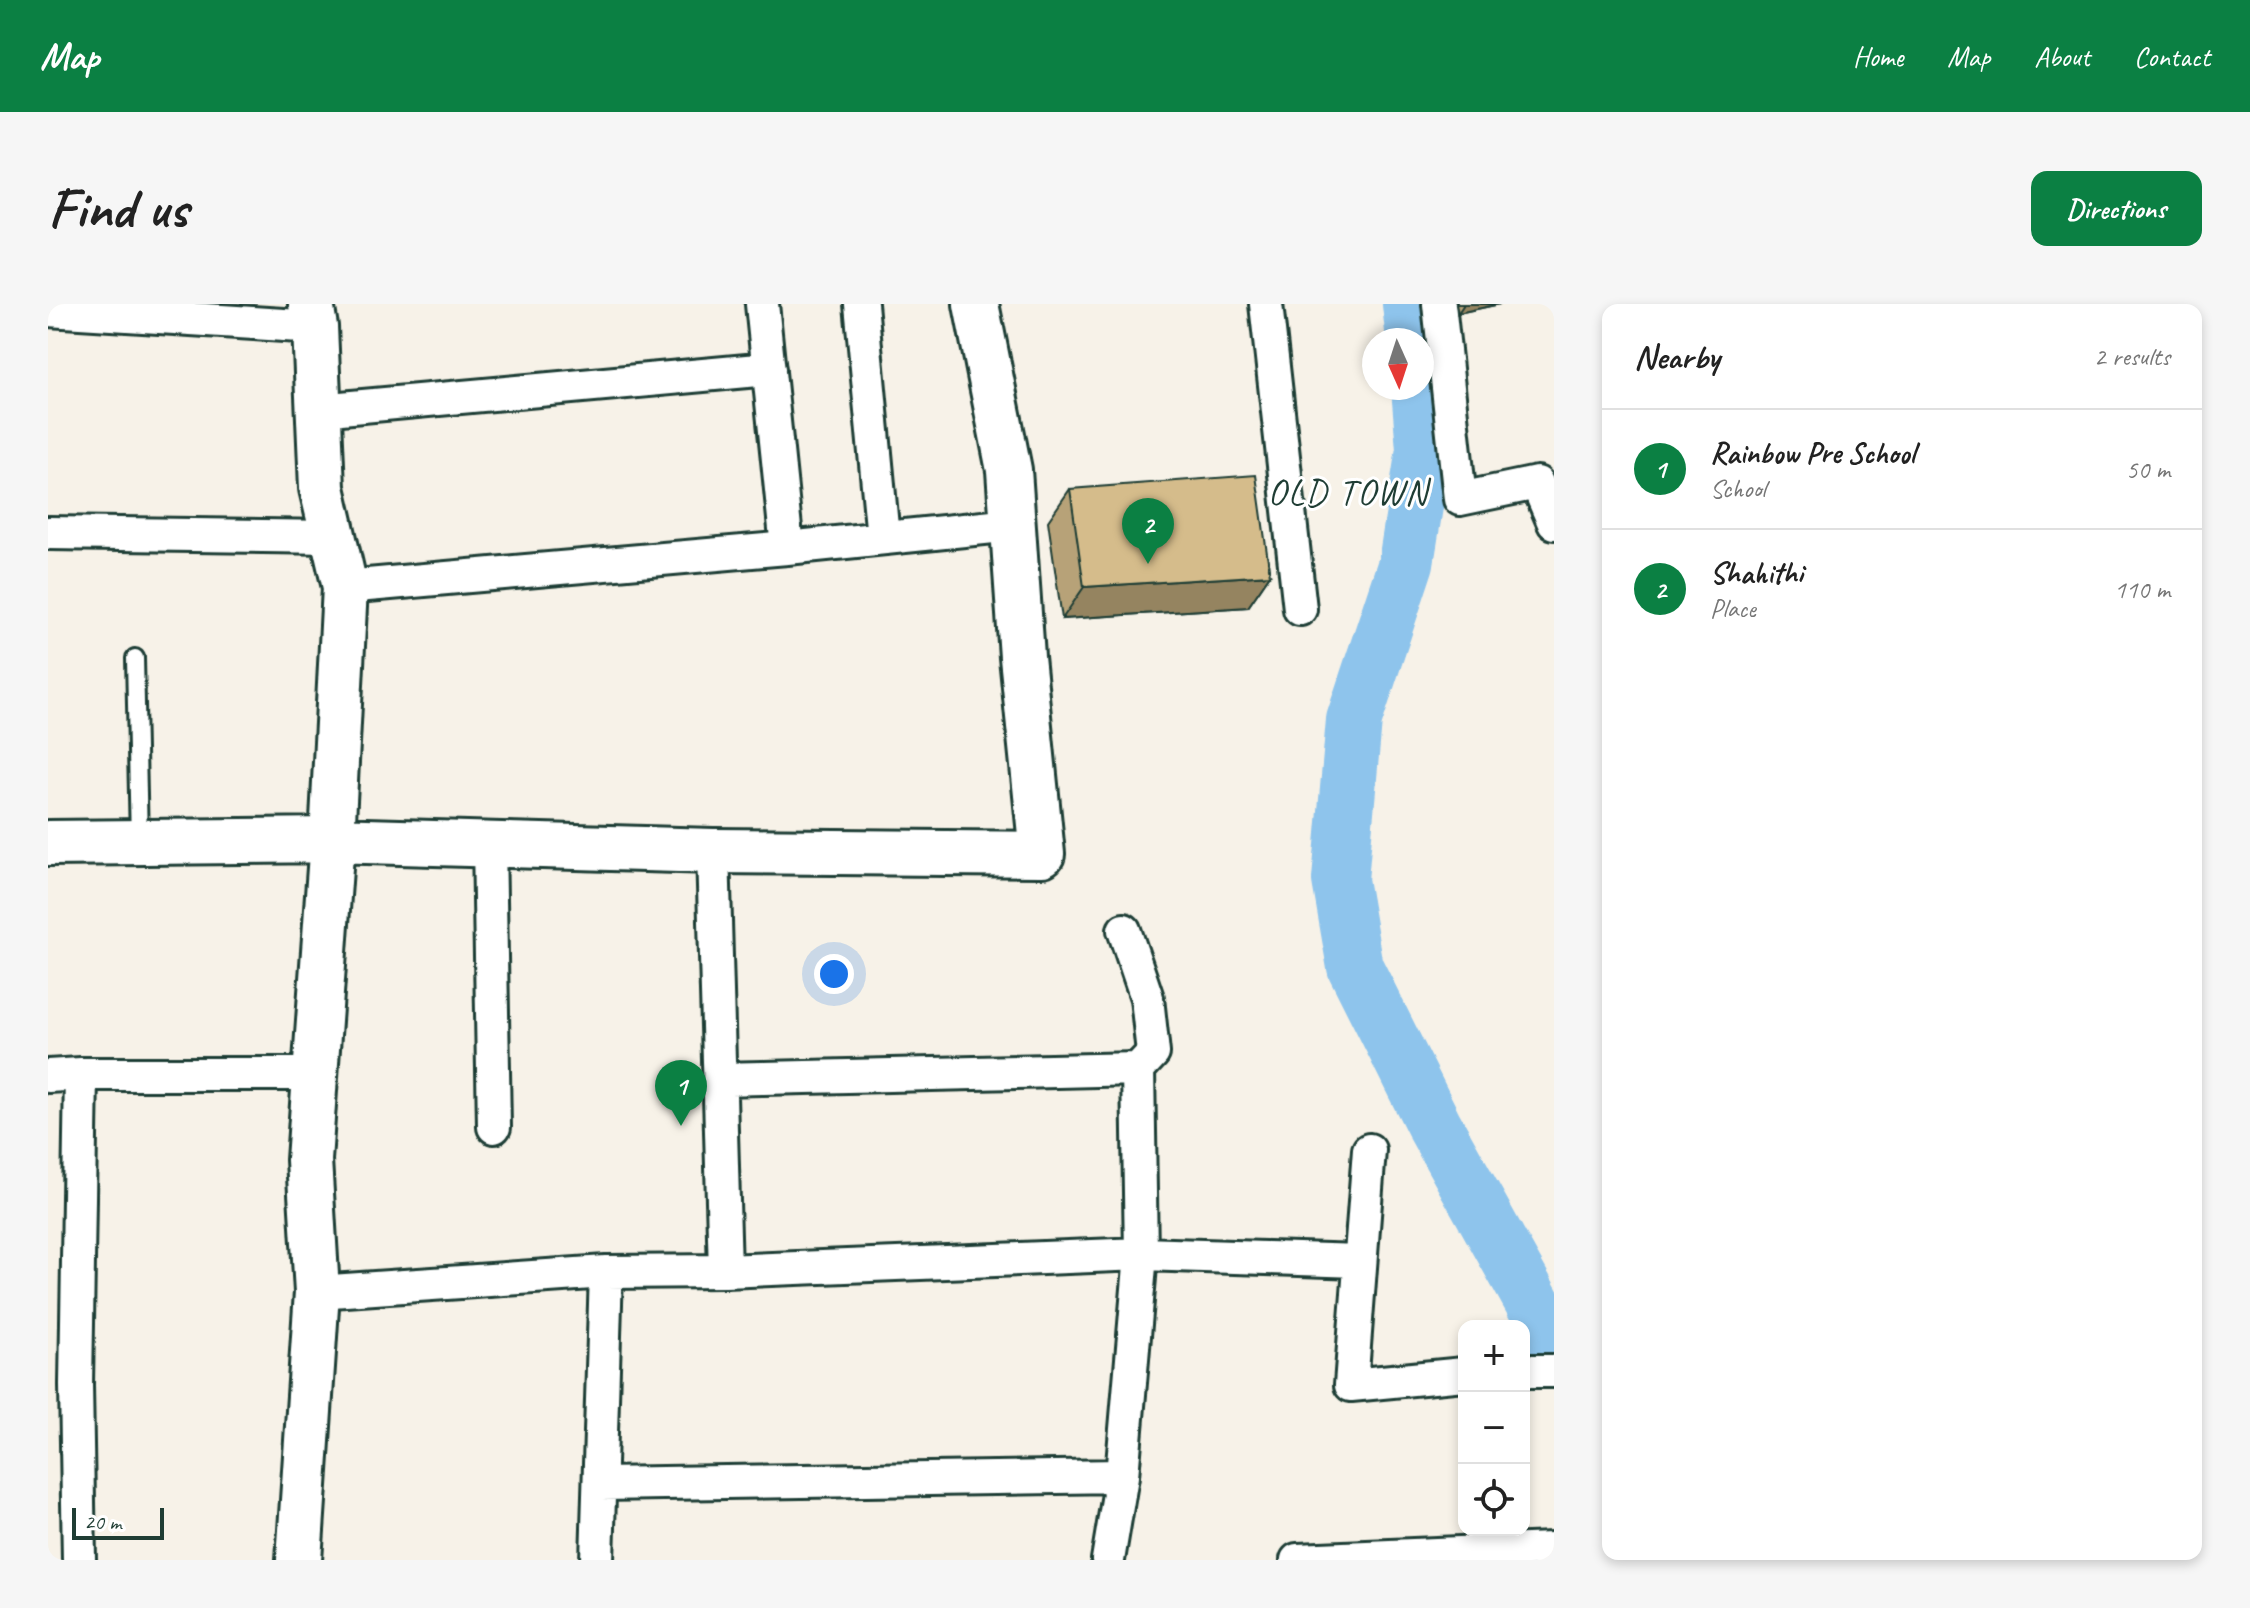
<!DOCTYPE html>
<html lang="en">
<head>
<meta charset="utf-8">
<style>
	:root { --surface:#fff; --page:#f6f6f6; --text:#222; --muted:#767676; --line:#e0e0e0; --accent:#0b8043 }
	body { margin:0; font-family:Caveat,sans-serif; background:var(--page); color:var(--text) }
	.controls { position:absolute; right:24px; bottom:24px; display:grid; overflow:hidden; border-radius:16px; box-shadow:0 4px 12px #0003 }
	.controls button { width:72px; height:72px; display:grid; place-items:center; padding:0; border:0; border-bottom:2px solid var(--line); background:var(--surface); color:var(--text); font:40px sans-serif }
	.compass { position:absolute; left:1314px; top:24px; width:72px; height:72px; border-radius:50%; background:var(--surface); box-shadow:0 4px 12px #0003; rotate:177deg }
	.scale { position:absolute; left:24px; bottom:20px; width:92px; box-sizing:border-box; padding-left:8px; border:4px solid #1f3d34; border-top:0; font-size:22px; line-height:28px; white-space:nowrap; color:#1f3d34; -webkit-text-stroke:6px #fff; paint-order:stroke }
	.you { position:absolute; left:786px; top:670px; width:28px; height:28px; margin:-20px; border:6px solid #fff; border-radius:50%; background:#1a73e8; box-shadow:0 0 0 12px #1a73e833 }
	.badge { display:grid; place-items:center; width:52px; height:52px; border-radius:50%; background:var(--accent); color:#fff; font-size:26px; font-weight:700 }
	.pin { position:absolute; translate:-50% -66px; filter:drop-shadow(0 2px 4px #0008) }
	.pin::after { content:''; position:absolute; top:42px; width:28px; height:24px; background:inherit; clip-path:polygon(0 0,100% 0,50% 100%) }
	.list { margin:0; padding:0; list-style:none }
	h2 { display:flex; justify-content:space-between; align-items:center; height:104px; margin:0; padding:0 32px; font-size:34px }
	h2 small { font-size:26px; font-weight:400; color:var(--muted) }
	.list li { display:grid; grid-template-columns:52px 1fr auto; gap:24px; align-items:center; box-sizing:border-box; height:120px; padding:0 32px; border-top:2px solid var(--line) }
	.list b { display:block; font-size:30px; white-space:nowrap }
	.list p { margin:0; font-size:26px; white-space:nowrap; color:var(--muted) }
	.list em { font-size:26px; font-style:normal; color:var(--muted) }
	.icon { flex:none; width:44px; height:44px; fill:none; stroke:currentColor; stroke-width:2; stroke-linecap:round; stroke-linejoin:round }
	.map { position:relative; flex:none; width:1506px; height:1256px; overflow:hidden; border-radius:16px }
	header { display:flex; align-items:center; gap:48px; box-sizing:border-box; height:112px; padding:0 40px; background:var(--accent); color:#fff }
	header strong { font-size:38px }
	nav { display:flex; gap:44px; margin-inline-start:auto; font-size:28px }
	.intro { display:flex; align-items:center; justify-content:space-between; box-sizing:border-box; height:192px; padding:0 48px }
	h1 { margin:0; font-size:56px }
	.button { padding:20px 36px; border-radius:16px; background:var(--accent); color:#fff; font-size:28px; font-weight:700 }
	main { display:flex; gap:48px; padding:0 48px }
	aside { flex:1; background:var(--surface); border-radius:16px; box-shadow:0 4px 12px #0003 }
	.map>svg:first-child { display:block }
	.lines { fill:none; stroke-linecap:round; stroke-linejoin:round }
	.river { stroke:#8ec4ec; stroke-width:56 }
	.lane-casing { stroke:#1f3d34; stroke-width:22 }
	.street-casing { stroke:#1f3d34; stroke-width:38 }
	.secondary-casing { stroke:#1f3d34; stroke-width:50 }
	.lane { stroke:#fff; stroke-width:16 }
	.street { stroke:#fff; stroke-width:32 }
	.secondary { stroke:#fff; stroke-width:44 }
	.wall { fill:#b7a278; stroke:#1f3d34; stroke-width:2 }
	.shaded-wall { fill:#958461; stroke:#1f3d34; stroke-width:2 }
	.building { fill:#d5bc8b; stroke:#1f3d34; stroke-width:2 }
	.labels { text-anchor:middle; stroke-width:6; stroke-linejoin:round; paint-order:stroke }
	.neighbourhood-label { font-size:36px; letter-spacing:2px; fill:#1f3d34; stroke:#fff }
</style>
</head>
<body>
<header>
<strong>Map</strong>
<nav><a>Home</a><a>Map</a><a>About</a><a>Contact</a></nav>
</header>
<div class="intro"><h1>Find us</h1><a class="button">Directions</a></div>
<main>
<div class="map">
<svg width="1506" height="1256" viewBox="0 0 1506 1256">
	<rect width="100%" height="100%" fill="#f7f2e8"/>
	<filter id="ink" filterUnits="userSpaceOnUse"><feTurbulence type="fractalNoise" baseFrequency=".0125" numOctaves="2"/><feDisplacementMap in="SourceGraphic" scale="16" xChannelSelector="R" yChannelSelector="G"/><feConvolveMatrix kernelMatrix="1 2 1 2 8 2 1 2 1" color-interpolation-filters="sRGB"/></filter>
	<g filter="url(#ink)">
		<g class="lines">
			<path class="river" d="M1362,0L1366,36
				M1371,84L1376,145L1358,259L1306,416L1292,576L1307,663L1386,821L1506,1037"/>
			<defs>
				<path id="lane" d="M87,354L91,537"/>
				<path id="street" d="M813,0L835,234
					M1218,0L1252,305
					M1391,0L1412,195L1489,179L1506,219
					M0,6L267,23
					M271,106L721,65
					M0,229L285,233
					M739,244L965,221
					M297,283L739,244L714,0
					M441,538L446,823
					M665,547L677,967
					M0,772L33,770
					M671,775L1090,765
					M1321,846L1303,1081L1416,1070
					M269,988L558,968L677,967L1093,950L1311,957
					M1476,1067H1506
					M553,1180L1074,1172
					M31,1256L28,1081L33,770H267
					M549,1256L558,968
					M1060,1256L1074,1172L1093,950L1090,765L1105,749L1099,694L1076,626
					M1249,1256L1504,1245"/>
				<path id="secondary" d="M0,539L284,536L665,547L994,550L974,353L961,166L928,0
					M251,1256L269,988L261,856L284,536L297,283L274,184L267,23L263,0"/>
			</defs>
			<use href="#lane" class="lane-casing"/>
			<use href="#street" class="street-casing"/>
			<use href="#secondary" class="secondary-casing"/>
			<use href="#lane" class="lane"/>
			<use href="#street" class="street"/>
			<use href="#secondary" class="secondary"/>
		</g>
		<path class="wall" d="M1408,0H1452L1410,9Z
			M1022,185L1222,271L1200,303L1014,315L1000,217Z"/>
		<path class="shaded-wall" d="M1416,0H1452L1410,9Z
			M1222,271L1200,303L1014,315L1036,283Z"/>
		<path class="building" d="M1208,171L1222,271L1036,283L1022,185Z"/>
	</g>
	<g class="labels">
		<g class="neighbourhood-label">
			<text x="1300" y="200">OLD TOWN</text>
		</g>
	</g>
</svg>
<div class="controls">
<button>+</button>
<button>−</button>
<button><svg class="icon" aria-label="locate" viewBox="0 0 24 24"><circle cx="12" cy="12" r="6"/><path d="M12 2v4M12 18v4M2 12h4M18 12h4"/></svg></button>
</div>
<svg class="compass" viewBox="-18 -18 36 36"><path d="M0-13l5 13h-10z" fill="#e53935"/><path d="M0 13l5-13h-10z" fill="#767676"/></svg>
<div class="scale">20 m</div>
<div class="you"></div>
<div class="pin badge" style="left:633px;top:822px">1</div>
<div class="pin badge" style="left:1100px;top:260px">2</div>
</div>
<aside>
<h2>Nearby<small>2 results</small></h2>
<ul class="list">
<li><span class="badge">1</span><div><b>Rainbow Pre School</b><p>School</p></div><em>50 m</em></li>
<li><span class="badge">2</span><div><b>Shahithi</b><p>Place</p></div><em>110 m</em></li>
</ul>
</aside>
</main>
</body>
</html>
